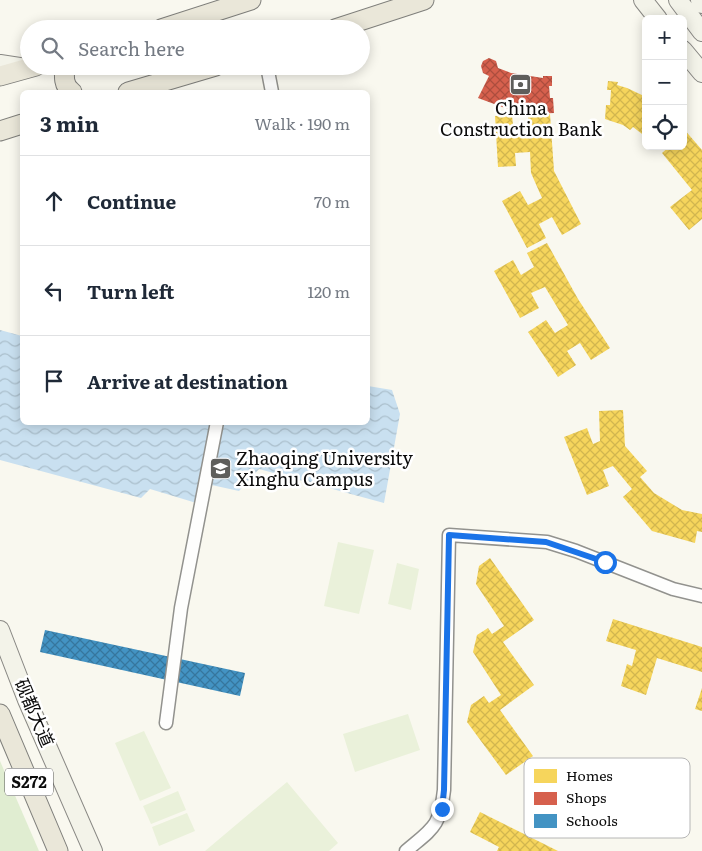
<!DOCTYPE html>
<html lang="en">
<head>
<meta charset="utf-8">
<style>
	:root { --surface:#fff; --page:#f2f2f3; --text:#1f2937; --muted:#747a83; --line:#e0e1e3 }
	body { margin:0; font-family:Literata,"Noto Sans SC",serif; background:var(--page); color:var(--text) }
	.controls { position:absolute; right:15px; top:15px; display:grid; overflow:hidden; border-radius:8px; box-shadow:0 2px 12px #0003 }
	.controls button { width:45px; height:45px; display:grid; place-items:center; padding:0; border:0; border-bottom:1px solid var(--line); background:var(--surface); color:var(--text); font:25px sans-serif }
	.stop { position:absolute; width:15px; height:15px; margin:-11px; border:4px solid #1a73e8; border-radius:50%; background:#fff }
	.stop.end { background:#1a73e8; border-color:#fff; box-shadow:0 1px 5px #0008 }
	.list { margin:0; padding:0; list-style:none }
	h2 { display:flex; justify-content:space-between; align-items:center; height:65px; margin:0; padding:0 20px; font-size:21px }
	h2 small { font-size:16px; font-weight:400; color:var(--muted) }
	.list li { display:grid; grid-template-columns:32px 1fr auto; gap:15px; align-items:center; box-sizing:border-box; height:90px; padding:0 20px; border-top:1px solid var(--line) }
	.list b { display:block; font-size:19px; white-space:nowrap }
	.list em { font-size:16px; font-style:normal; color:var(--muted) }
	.icon { flex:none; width:28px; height:28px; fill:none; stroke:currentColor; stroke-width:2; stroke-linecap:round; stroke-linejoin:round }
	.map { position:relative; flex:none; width:702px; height:851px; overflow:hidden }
	.search { position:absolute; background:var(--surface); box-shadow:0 2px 12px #0003; left:20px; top:20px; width:350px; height:55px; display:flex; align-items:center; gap:12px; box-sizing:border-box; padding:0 18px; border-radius:28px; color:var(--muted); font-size:19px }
	.panel { position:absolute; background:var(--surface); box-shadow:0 2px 12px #0003; left:20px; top:90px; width:350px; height:335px; border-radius:8px }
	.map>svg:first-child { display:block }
	.green { fill:#e0edd1 }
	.pitch { fill:#eaf1da }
	.water { fill:url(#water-waves) }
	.homes { fill:url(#homes-cross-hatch) }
	.shops { fill:url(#shops-cross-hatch) }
	.schools { fill:url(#schools-cross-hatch) }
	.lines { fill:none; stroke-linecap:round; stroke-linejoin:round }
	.street-casing { stroke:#92928e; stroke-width:15 }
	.secondary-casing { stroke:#898884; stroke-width:20 }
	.primary-casing { stroke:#7f7f7b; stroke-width:21 }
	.street { stroke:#fefefd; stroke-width:12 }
	.secondary { stroke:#f3f3e9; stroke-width:18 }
	.primary { stroke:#eae7d9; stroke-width:19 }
	.route { stroke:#1a73e8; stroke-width:6 }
	.labels { text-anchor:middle; stroke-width:5; stroke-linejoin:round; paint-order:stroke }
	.shield { fill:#fff; stroke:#545454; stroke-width:1 }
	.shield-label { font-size:16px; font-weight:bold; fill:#0b0b0b }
	.poi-label { font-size:18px; fill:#0b0b0b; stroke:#fff }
	.street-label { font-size:18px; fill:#0b0b0b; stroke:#fff }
	.key { fill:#fff; stroke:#b6b6b6; stroke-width:1 }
	.key-label { font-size:14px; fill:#0b0b0b }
</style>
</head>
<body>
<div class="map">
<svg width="702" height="851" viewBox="0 0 702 851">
	<defs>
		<pattern id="water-waves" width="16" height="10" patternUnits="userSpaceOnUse" patternTransform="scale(1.25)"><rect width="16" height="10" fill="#c9e0f0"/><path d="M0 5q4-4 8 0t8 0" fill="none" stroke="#abbfcc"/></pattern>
		<pattern id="homes-cross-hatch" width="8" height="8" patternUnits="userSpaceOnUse" patternTransform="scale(1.25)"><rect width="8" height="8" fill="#f6d55c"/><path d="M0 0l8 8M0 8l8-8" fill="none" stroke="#d2b64f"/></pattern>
		<pattern id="shops-cross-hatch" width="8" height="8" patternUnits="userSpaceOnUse" patternTransform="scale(1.25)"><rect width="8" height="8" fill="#d6604d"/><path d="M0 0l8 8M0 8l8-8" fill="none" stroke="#ac4d3e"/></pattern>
		<pattern id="schools-cross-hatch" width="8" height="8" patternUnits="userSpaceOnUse" patternTransform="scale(1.25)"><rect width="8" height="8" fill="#4393c3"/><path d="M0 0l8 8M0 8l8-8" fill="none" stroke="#36769d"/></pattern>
	</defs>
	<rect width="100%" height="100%" fill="#f9f8ef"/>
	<path class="green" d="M0,761L39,851H0Z"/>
	<path class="pitch" d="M338,542L374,550L359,614L324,606Z
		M397,563L419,569L411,610L388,604Z
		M408,714L420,750L355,772L343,734Z
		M144,731L171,788L140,801L115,743Z
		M287,782L338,843L329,851H205Z
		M178,791L186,810L151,824L143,806Z
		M187,813L195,831L159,846L152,827Z"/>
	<path class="water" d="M0,330L22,336V422H368V386L392,390L400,414L384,503L259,469L239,491L207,484L203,505L150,489L141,498L0,460Z"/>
	<path class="homes" d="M608,81L618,82L617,85L627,88L644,96L646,93V137L633,127L630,130L623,125L605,119L606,105H610L611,90H607Z
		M550,114L554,171L581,224L562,235L552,217L539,224L546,238L527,248L502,201L520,191L528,205L542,198L531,173L530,152L515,153L516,166L498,167L495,116L512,115L514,134L529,133L528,115Z
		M683,128L702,150V219L689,230L670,207L692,190L662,153L670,146H683Z
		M547,243L578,299L610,348L591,360L580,343L567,351L576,365L558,377L528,332L546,320L555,333L568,325L545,287L531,293L539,308L520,318L494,271L513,260L521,275L534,267L527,253Z
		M623,410L625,446L647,471L640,477L654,493L682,510L702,514V532L697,531L695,543L652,531L623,497L632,489L613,466L603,470L609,486L587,495L564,437L587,428L593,444L600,441L599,411Z
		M490,558L534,620L503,642L534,685L500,710L533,756L506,775L467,722L471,705L484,696L489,703L501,695L473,652L477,635L488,628L492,634L504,626L476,584L479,566Z
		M613,619L702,647V672L657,658L646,695L621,686L627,664L632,666L636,650L606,641Z
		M702,688V711L695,709Z
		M480,812L558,851H497L499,847L470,832Z"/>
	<path class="shops" d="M489,58L496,61L498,68L511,73L543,78V76H552V86H549L550,98H553L554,113L534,114L505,108L478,98L489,76L483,73L481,66L483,61Z"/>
	<path class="schools" d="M45,630L245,673L240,696L40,652Z"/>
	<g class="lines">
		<defs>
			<path id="street" d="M267,66L272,92
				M166,723L181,608L217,422
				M406,851C433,828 440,827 444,790L449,535L547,542L576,551L673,589L702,596"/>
			<path id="secondary" d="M643,0L658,19
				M678,0L702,32
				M700,0L702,4
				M683,50L702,73
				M0,64L26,68
				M0,630L27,700L93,851"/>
			<path id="primary" d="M161,29L251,0
				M335,29L424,0
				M65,66C64,76 63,86 72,92
				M0,76L36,66
				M128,92L216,66
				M0,131L22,124
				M0,714L58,851"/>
		</defs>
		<use href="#street" class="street-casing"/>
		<use href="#secondary" class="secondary-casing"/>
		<use href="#primary" class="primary-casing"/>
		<use href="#street" class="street"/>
		<use href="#secondary" class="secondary"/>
		<use href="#primary" class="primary"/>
	</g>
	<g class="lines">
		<path class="route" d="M442,809L444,790L449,535L546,542L605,562"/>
	</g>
	<defs>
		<symbol id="bank-square" viewBox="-11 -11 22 22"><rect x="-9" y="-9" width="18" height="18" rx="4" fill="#5e5e5b" stroke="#fff"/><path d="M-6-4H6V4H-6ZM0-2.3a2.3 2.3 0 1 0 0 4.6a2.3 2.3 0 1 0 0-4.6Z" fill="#fff"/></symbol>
		<symbol id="university-square" viewBox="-11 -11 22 22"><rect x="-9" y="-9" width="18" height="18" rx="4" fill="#5e5e5b" stroke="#fff"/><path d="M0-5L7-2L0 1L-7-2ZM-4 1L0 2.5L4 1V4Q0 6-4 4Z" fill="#fff"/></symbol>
	</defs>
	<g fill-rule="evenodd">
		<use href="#bank-square" x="508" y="72" width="25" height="25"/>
		<use href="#university-square" x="208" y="456" width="25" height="25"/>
	</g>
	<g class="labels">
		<rect class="shield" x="5" y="768.5" width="48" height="27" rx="4"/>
		<g class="shield-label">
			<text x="29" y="788">S272</text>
		</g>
		<g class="poi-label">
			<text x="521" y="115">China<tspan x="521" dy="21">Construction Bank</tspan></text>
			<text x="236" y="465" text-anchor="start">Zhaoqing University<tspan x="236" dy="21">Xinghu Campus</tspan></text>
		</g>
		<g class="street-label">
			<text transform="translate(34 713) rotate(67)" y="6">砚都大道</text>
		</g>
	</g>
	<rect x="524" y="758" width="166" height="80" rx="8" class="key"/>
	<rect x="534" y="769" width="23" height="14" fill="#f6d55c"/>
	<rect x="534" y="792" width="23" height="13" fill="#d6604d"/>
	<rect x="534" y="814" width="23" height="14" fill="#4393c3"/>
	<g class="key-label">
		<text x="566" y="781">Homes</text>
		<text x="566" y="803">Shops</text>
		<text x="566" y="826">Schools</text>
	</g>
</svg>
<div class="controls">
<button>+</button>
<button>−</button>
<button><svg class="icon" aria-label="locate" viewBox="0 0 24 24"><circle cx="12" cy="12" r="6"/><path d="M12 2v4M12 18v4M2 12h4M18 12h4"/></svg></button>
</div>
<div class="stop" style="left:605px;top:562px"></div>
<div class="stop end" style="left:442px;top:809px"></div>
<div class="search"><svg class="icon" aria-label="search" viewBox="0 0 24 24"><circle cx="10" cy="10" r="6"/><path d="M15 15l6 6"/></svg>Search here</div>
<section class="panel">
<h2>3 min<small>Walk · 190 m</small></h2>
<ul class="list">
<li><svg class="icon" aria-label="ahead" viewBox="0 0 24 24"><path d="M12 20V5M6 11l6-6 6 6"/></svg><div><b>Continue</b></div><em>70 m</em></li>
<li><svg class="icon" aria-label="left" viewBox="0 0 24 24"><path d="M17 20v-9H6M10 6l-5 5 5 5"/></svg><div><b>Turn left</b></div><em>120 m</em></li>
<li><svg class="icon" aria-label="arrive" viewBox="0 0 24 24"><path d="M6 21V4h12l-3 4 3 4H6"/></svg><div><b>Arrive at destination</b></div></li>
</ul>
</section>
</div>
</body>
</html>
